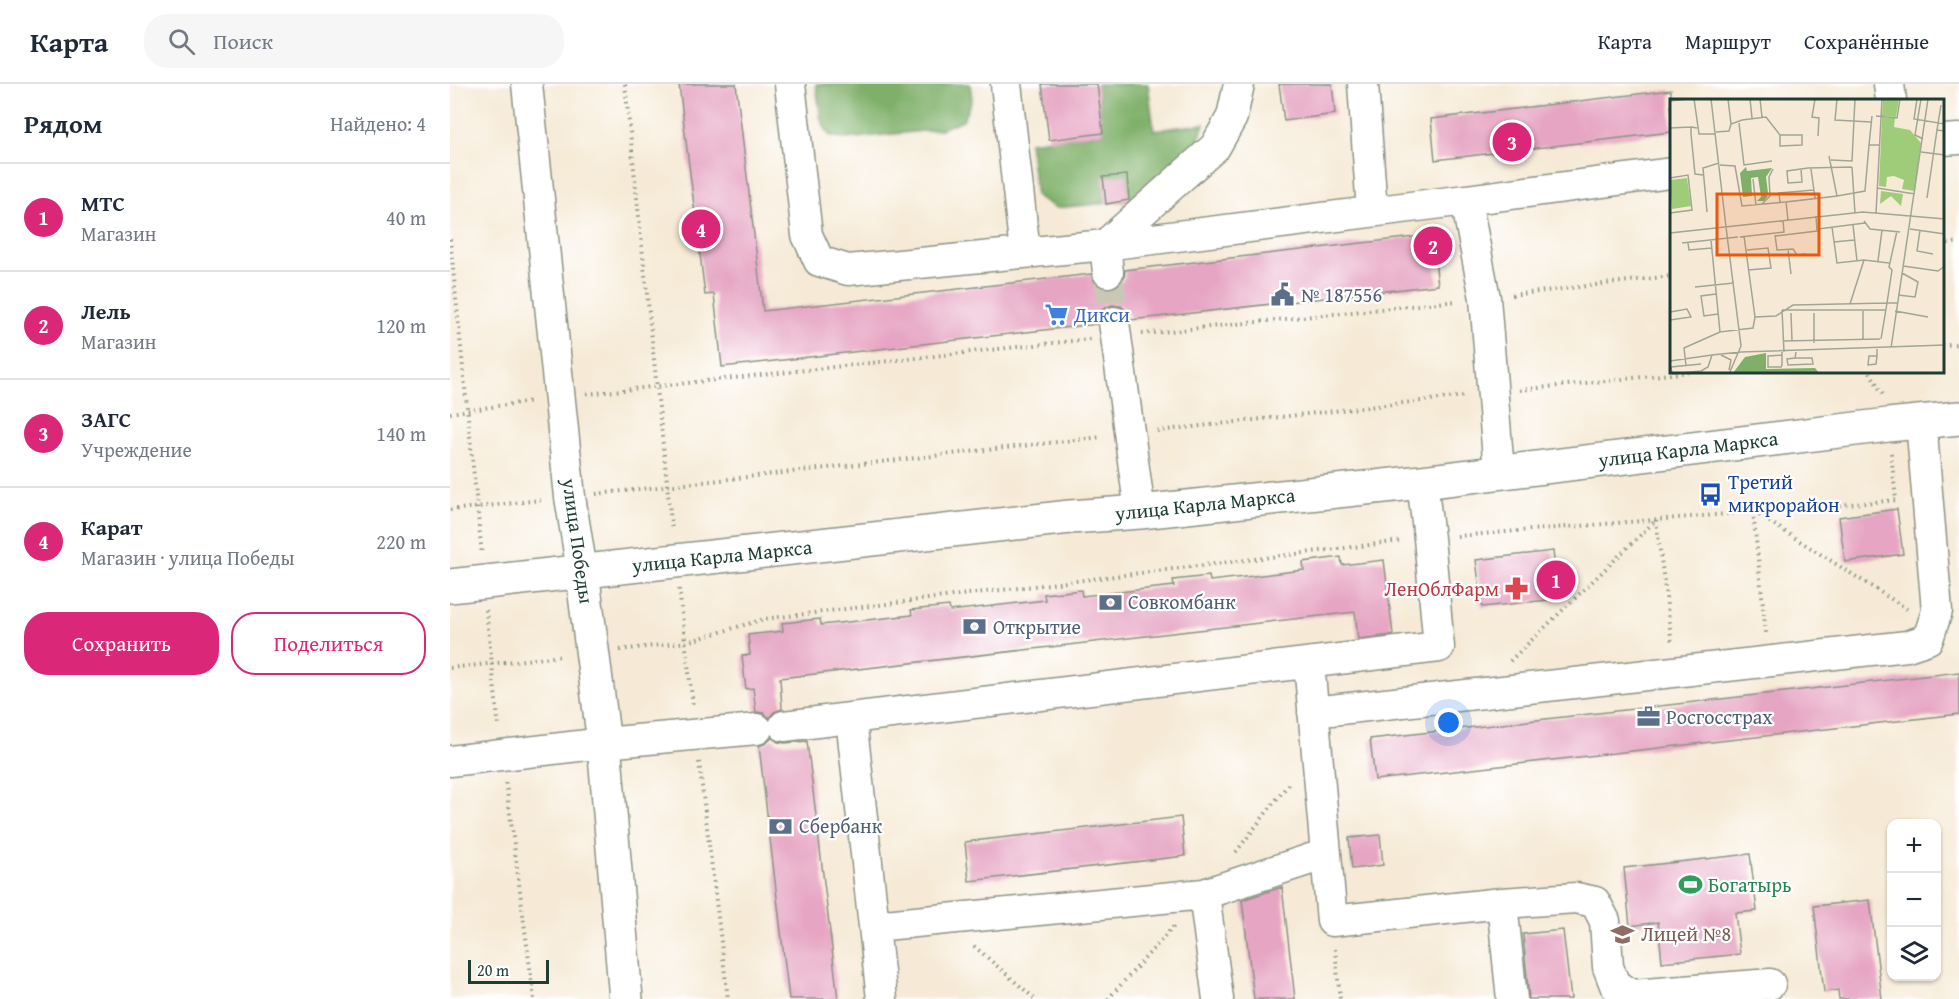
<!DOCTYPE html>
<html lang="ru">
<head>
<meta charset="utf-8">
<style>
	:root { --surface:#fff; --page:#f6f6f7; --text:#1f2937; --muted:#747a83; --line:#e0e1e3; --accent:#db2777 }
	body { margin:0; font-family:"Gentium Book Plus",serif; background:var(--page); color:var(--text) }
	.controls { position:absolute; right:18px; bottom:18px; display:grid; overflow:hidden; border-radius:12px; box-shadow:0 2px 4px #0004 }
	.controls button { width:54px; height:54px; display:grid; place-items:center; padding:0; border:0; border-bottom:2px solid var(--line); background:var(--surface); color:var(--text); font:30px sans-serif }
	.scale { position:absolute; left:18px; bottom:15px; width:81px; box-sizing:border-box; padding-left:6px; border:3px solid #1f3d34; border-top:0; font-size:16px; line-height:21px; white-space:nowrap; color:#1f3d34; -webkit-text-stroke:4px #fff; paint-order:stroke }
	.you { position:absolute; left:999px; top:639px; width:21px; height:21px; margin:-15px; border:4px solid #fff; border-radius:50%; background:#1a73e8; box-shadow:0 0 0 9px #1a73e833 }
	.badge { display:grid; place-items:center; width:39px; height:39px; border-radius:50%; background:var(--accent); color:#fff; font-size:20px; font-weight:700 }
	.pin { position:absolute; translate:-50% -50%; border:3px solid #fff; box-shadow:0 2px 6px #0006 }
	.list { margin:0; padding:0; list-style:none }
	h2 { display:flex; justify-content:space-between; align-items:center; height:78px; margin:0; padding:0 24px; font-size:26px }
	h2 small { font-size:20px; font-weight:400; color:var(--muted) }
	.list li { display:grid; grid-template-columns:39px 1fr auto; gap:18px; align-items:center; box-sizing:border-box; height:108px; padding:0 24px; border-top:2px solid var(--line) }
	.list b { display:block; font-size:22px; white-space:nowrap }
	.list p { margin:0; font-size:20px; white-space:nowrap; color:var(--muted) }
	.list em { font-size:20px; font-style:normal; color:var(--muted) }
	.actions { display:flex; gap:12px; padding:18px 24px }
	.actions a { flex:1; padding:14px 0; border:2px solid var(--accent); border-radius:24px; text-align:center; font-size:21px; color:var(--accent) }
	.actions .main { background:var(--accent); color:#fff }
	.icon { flex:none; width:33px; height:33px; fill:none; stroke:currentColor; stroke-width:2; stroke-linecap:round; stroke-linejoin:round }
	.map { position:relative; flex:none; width:1509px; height:915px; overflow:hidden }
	header { display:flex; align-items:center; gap:36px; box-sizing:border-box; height:84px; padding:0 30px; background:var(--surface); border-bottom:2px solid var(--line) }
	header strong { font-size:28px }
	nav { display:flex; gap:33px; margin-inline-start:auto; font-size:21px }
	.search { width:420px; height:54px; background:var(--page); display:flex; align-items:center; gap:15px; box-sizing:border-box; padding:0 21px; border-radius:24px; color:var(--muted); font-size:22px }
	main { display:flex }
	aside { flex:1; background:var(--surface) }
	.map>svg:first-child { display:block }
	.forest { fill:#7fb069; stroke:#4f764e; stroke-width:1.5 }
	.building { fill:#e6a5c2 }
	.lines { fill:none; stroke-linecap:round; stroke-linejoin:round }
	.minor-tunnel { stroke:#cbc7b6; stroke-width:30; stroke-dasharray:30 15; stroke-linecap:butt }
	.minor-casing { stroke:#8a9485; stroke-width:33 }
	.major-casing { stroke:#8a9485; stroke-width:36 }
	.path { stroke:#8a9485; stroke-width:4; stroke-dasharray:1.5 4.5; stroke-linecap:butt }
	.minor { stroke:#fff; stroke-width:30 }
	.major { stroke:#fff; stroke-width:33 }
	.labels { text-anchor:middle; stroke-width:4.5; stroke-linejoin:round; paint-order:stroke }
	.service-label { font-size:20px; fill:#4e5e75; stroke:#fff; text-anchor:start }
	.shop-label { font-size:20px; fill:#366cbe; stroke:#fff; text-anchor:start }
	.street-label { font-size:20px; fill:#1f3d34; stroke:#fff }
	.transit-label { font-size:20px; fill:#164399; stroke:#fff; text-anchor:start }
	.health-label { font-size:20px; fill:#be3a42; stroke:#fff; text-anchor:end }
	.leisure-label { font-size:20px; fill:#27864d; stroke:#fff; text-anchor:start }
	.education-label { font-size:20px; fill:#785e54; stroke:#fff; text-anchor:start }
	.inset-road { fill:none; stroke:#a0a595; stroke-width:1.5 }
	.view { fill:#e8590c; fill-opacity:0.15; stroke:#e8590c; stroke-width:3 }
	.inset-edge { fill:none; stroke:#1f3d34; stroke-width:3 }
</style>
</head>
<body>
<header>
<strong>Карта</strong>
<div class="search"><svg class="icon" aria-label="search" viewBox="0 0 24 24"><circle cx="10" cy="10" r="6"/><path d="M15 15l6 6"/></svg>Поиск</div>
<nav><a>Карта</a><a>Маршрут</a><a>Сохранённые</a></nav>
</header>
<main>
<aside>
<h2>Рядом<small>Найдено: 4</small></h2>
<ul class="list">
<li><span class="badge">1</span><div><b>МТС</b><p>Магазин</p></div><em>40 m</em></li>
<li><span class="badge">2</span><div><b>Лель</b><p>Магазин</p></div><em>120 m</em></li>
<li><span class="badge">3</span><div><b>ЗАГС</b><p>Учреждение</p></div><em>140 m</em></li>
<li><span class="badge">4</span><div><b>Карат</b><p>Магазин · улица Победы</p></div><em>220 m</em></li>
</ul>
<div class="actions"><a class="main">Сохранить</a><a>Поделиться</a></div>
</aside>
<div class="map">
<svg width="1509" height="915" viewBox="0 0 1509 915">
	<rect width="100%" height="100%" fill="#fff"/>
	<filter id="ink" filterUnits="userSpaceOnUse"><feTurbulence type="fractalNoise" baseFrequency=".0167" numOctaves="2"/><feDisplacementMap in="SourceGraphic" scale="12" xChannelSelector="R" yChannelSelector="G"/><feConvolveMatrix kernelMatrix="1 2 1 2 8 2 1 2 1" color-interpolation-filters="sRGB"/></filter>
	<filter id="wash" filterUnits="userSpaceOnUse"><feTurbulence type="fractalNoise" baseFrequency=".008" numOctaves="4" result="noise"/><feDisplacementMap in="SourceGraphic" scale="24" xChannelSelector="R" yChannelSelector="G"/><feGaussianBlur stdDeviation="1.35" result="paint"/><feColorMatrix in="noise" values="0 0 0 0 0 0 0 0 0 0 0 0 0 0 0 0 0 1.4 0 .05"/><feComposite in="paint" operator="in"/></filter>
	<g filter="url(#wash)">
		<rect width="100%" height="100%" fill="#f6ead6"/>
		<path class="forest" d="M366,0H520L522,15L513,36L492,45L395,55L379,51L371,36Z
			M647,0H698L704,46L754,40L747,61L696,113L680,117L606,124L586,112L579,58L653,49Z"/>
		<g id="blocks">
			<path class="building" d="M229,0H286L313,227L641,190L645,199L652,204L659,205L669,201L674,194L675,186L982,151L988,201L681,236L677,227L671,222L662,221L653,225L648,231L647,240L272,283L264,210L255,211Z
				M592,0H647L653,49L599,56Z
				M829,0H882L885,30L834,37Z
				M1221,6V48L985,76L981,35Z
				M677,91L679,116L656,120L653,93Z
				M1447,425L1453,470L1395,478L1389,433Z
				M1103,467L1108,515L1032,523L1026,476Z
				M891,473L892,481L934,476L943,551L908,555L905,528L330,594L332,625L324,628L319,634L314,629L306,628L303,604L296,605L292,572L300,571L298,551L333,547L332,539L370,535L371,541L462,531L461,526L499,522L500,527L595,516L594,510L631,506L632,512L724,502L723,496L759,492L760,497L854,486L853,478Z
				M1509,588V630L925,696L920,655Z
				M322,654L328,658L335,659L357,657L388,915H339L309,662L316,659Z
				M731,733L735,772L519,797L515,758Z
				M930,751L933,781L902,785L899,754Z
				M1300,770L1307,827L1285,829L1290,870L1212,878L1208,838L1180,842L1174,784Z
				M832,803L845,915H804L792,816Z
				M1420,816L1432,915H1389L1388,906L1374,908L1364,822Z
				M1113,846L1121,915H1079L1073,850Z"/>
		</g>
	</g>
	<g filter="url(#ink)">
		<use href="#blocks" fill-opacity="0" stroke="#8a9485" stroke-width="1.5"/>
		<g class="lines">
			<path class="minor-tunnel" d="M658,188L664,238"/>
			<defs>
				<path id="minor" d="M77,0L120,413L132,487
					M340,0L357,151L369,177L398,186L655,161L1016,116
					M556,0L575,168
					M913,0L922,127
					M1439,0L1441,16
					M1492,56L1509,55
					M658,188L655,161L765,63L782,33L789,0
					M664,238L690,428
					M1049,388L1035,214L1016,116L1221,89
					M859,579L882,837L1052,819L1126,814L1145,818L1155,837L1158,883L1165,901L1183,911L1320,900
					M863,628L1457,562L1478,555L1487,527L1471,337
					M401,634L432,915
					M334,642L989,563L979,454L972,398
					M0,677L154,659L307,645
					M754,810L876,770
					M1052,819L1062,915
					M424,842L754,810L768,915"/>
				<path id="major" d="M132,487L154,659L176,915
					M0,502L620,433L690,428L972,398L1438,341L1509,334"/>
			</defs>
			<use href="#minor" class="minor-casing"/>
			<use href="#major" class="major-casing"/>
			<path class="path" d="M175,0L222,447
				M0,155L32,471
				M1492,160L1509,158
				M1062,211L1221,192
				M692,250L1007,217
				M1492,261L1509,260
				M1420,288L1433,311
				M1070,306L1240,288
				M137,310L640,255
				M0,329L82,317
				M707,347L1015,312
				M1441,369L1446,416
				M146,410L652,353
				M0,426L91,416
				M1303,428L1316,549
				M1304,428L1457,525
				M1206,436L1222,560
				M1007,452L1449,416
				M229,505L243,622
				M36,526L49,644
				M170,566L237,558L314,535L952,457
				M1060,577L1206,436
				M0,584L112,572
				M249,678L278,915
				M56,699L84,915
				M786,768L840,698
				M524,862L585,915
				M885,865L890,915
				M658,915L725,841"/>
			<use href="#minor" class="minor"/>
			<use href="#major" class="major"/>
		</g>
	</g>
	<defs>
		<symbol id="civic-bare" viewBox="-9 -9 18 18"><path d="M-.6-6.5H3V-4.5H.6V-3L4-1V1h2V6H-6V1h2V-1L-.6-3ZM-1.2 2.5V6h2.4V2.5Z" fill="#5c6f8a" stroke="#fff" stroke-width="2.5" paint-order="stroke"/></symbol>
		<symbol id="supermarket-bare" viewBox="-9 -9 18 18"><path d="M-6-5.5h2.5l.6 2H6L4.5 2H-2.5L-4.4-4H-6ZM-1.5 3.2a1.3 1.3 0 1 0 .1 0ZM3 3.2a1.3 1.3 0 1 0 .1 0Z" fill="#3f7fe0" stroke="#fff" stroke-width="2.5" paint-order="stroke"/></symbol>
		<symbol id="bus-bare" viewBox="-9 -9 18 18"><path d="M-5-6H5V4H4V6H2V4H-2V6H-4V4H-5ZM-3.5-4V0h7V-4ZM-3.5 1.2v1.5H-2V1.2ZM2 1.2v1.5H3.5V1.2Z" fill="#1a4fb4" stroke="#fff" stroke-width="2.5" paint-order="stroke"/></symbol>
		<symbol id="pharmacy-bare" viewBox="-9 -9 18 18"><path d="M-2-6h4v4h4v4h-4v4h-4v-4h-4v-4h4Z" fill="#e0444e" stroke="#fff" stroke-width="2.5" paint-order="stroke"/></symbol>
		<symbol id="bank-bare" viewBox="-9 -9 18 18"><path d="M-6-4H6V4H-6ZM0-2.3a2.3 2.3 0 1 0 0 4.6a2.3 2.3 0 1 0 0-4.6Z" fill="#5c6f8a" stroke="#fff" stroke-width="2.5" paint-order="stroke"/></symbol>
		<symbol id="office-bare" viewBox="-9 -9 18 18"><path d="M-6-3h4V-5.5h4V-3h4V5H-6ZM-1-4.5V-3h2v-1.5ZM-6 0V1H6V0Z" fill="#5c6f8a" stroke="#fff" stroke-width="2.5" paint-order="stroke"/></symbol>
		<symbol id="stadium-bare" viewBox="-9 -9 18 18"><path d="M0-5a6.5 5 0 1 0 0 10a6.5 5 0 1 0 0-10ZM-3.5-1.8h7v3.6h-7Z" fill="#2e9e5b" stroke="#fff" stroke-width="2.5" paint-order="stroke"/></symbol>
		<symbol id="school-bare" viewBox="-9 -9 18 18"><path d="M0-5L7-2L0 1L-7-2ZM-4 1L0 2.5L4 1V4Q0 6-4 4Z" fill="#8d6e63" stroke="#fff" stroke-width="2.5" paint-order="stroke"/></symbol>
	</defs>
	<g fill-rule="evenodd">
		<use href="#civic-bare" x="816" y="194" width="33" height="33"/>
		<use href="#supermarket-bare" x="590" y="214" width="33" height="33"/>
		<use href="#bus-bare" x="1244" y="394" width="33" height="33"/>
		<use href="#pharmacy-bare" x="1050" y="488" width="33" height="33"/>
		<use href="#bank-bare" x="644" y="502" width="33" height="33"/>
		<use href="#bank-bare" x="508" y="526" width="33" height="33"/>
		<use href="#office-bare" x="1182" y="616" width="33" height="33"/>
		<use href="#bank-bare" x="314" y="726" width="33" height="33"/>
		<use href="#stadium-bare" x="1224" y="784" width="33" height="33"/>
		<use href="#school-bare" x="1156" y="834" width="33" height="33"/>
	</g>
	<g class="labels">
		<g class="service-label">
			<text x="851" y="218">№ 187556</text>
			<text x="678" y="525">Совкомбанк</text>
			<text x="543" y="550">Открытие</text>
			<text x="1216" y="640">Росгосстрах</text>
			<text x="349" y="749">Сбербанк</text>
		</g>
		<g class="shop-label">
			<text x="624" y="238">Дикси</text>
		</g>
		<g class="street-label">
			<text transform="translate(1238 365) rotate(-7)" y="7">улица Карла Маркса</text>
			<text transform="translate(755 420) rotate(-6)" y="7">улица Карла Маркса</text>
			<text transform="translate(128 457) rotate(82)" y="7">улица Победы</text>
			<text transform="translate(272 472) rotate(-6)" y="7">улица Карла Маркса</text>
		</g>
		<g class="transit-label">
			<text x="1278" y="405">Третий<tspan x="1278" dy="23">микрорайон</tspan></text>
		</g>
		<g class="health-label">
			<text x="1049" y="512">ЛенОблФарм</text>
		</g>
		<g class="leisure-label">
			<text x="1258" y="808">Богатырь</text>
		</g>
		<g class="education-label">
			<text x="1191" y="857">Лицей №8</text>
		</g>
	</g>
	<g transform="translate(1220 15)">
		<rect width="274" height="274" fill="#f6ead6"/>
		<path d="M213,0H229L226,18L212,17ZM212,19H225L224,28L240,31L251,44L245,92L232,90L234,81L224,77L217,78L216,88L209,87ZM17,79L21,107L2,110L0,81ZM211,92L233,95L231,107L221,97L210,105Z" fill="#9fcc79"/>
		<path d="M76,68L77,72L102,69L96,78L98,94L94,95L98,97L94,102H87L91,98L88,78L81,79L82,97L73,98L70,74ZM96,254V270L145,269L149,274H63L75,258Z" fill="#7fb069"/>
		<path class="inset-road" d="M24,0L29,35H45M41,0L56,128M58,0L61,25M80,0L82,19M90,0L92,18M145,0L142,18L149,19L148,37M167,0L165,21L201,23M247,0L244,20L275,25M251,0L245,36L253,40M0,2L18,0M202,17L199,46H210M206,17L227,19L230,0M69,24L74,66L102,62M0,29L21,28M27,29L21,28V35L25,75L33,76M267,31L271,6M46,33L59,32L61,25L72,21L96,18L110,36H132V46L110,47V36M251,53L275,56M161,61L182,62L185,0M50,66L65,67L72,107L115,103M182,68L185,114M131,70L132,83L118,84L117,72L138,69L182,68M141,70L145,99M0,79L18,76L22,111L0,114M83,80L86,106M207,89L245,95M167,97L195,92L199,46M257,99L267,31L275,32M110,103L109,94L144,91M92,105L100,97L99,78L103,70M37,113L33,69L49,64M206,114L212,0M118,121L116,103L167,97L159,57M194,122L200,130L230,133M183,126L187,162M56,128L71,247L59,275M162,128L167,164L194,161L219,164M148,130L195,124M240,130L275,135M250,131L247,152L263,155M0,134L193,113L275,120M105,136L107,151L123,150L127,156L136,155M74,137L85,218M105,137L147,132L146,117M70,138L114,133L113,121M41,141L50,233L83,229L85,218L106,217L123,206L217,204L211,240M164,143L184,141M12,144L68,138M18,144L19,151L42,149M118,150L121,175M77,151L98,149L101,169L78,171M208,162L212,131M233,167L268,172L275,167M25,188L64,184M46,195L31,197L34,217L48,215M228,196L245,198L248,183L232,174M227,204H217L222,171L219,168L227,132M180,205L194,161M112,211H215M112,211L114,253M193,212V240M225,212L258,218M0,213L17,210L21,218L0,221M121,214L122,242M113,242L210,240M144,244V214M221,249L258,0M71,253L275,246M112,253V266L111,268H98V257L112,256M51,256L61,261L59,271M207,257H199L198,266L206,265L207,257V250M125,259H142L143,265L118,266L117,260L125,259L126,253M0,262L42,256M16,267L14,249L50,233M2,275L1,268L31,265M2,275L31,272L38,268L42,256L71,253"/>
		<path class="view" d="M47,95H149V156H47Z"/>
		<rect width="274" height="274" class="inset-edge"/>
	</g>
</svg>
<div class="controls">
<button>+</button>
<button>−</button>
<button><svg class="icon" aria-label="layers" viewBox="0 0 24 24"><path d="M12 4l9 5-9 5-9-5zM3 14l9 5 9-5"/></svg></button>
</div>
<div class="scale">20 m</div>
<div class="you"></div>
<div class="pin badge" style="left:1106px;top:496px">1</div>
<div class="pin badge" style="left:983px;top:162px">2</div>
<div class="pin badge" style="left:1062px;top:58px">3</div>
<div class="pin badge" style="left:251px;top:145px">4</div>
</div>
</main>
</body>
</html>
